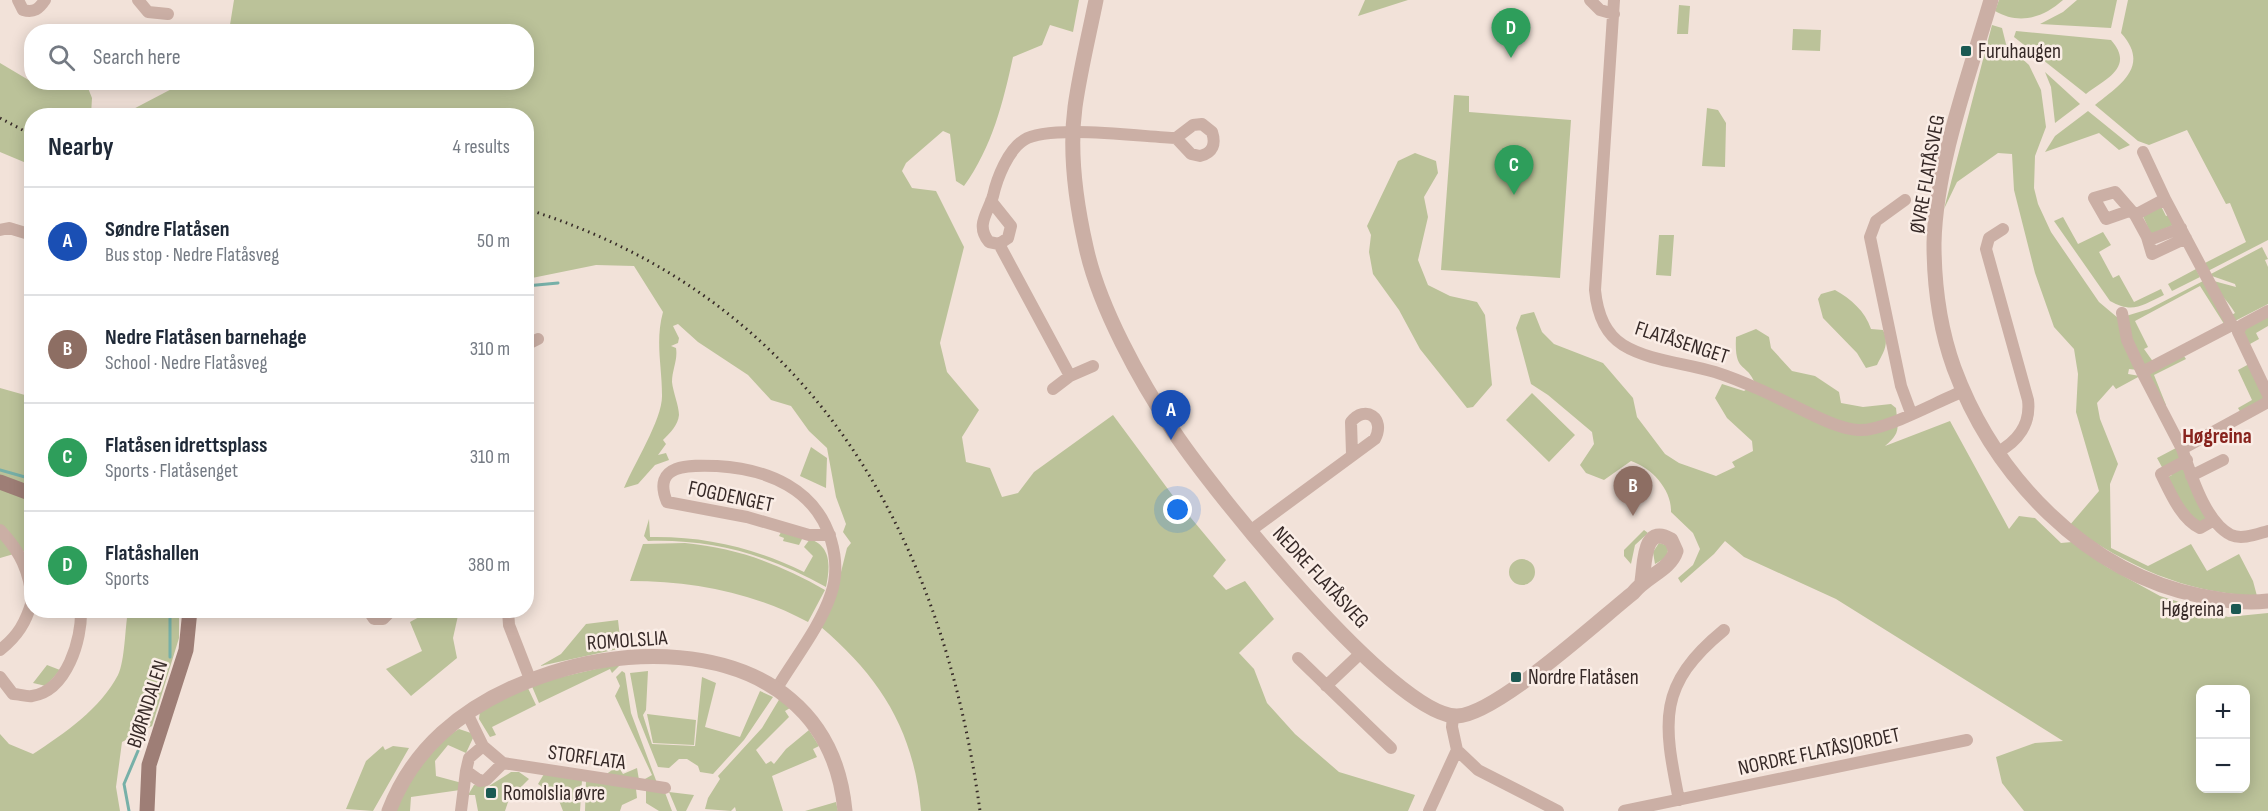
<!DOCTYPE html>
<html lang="en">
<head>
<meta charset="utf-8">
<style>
	:root { --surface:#fff; --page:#f6f6f7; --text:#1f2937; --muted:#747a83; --line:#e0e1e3; --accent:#0f766e }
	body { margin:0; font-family:"Sofia Sans Condensed",sans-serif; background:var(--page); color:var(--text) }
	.controls { position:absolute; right:18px; bottom:18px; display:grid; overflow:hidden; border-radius:12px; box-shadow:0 3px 15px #0003 }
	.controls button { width:54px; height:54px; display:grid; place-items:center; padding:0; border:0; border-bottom:2px solid var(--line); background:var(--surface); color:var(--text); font:30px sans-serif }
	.you { position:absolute; left:1178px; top:510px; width:21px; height:21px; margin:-15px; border:4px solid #fff; border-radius:50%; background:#1a73e8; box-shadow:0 0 0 9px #1a73e833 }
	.badge { display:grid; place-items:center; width:39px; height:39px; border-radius:50%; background:var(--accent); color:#fff; font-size:20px; font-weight:700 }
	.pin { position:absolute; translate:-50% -50px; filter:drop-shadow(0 2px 3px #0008) }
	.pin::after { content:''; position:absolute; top:32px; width:21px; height:18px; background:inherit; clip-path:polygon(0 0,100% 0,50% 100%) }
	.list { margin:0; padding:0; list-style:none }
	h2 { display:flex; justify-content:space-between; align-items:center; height:78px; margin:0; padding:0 24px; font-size:26px }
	h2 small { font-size:20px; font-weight:400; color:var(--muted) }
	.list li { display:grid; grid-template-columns:39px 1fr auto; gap:18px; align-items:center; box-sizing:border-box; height:108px; padding:0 24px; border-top:2px solid var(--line) }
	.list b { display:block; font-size:22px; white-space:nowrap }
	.list p { margin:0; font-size:20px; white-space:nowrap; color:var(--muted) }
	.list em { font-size:20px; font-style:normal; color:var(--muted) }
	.icon { flex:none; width:33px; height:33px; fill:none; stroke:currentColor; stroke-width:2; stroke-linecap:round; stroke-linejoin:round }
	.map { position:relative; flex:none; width:2268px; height:811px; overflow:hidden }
	.search { position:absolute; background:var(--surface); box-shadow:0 3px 15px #0003; left:24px; top:24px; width:510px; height:66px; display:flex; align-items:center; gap:15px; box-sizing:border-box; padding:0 21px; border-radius:24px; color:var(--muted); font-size:22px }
	.panel { position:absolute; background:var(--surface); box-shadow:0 3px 15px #0003; left:24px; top:108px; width:510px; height:510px; border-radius:24px }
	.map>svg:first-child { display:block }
	.green { fill:#bbc299; fill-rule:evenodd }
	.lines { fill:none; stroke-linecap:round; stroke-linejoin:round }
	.stream { stroke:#77b0a8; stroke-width:3 }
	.minor { stroke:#cbafa5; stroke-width:12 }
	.tertiary { stroke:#cbafa5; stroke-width:15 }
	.secondary { stroke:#9e7e76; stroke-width:15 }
	.rail { stroke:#362927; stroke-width:3; stroke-dasharray:1.5 4.5; stroke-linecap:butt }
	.poi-dot { fill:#1b5952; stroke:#faede6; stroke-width:2 }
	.labels { text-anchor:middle; stroke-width:5; stroke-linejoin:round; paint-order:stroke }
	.poi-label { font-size:21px; fill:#362927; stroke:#faede6; text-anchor:start }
	.street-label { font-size:21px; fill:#362927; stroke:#faede6 }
	.neighbourhood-label { font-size:22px; font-weight:bold; fill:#88231d; stroke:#faede6 }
</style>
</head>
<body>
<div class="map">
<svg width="2268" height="811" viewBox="0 0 2268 811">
	<rect width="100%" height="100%" fill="#f2e2d9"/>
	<path class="green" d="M234,0H1079L1073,32L1050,25L1042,45L1013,57C1003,103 992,147 964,186L956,181L950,134L943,131L906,163L902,171L912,188L936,191L964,247L940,343L947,372L979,410L962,437L966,462L990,468L1002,497L1018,493L1034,472L1113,415L1176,500L1226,560L1213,576L1226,590L1245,581L1274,619L1239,653L1254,669L1267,703L1295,734L1339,772L1415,795L1408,811H921C914,731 881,678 821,627L836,592L847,548L851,543L843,532L846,524L836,497L827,448L809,431L791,406L771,400L748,375L698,342L678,324L673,326L679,338L678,343L671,346L676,348C678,360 672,370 672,382C673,392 679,406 679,415C678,425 670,433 663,440L666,444L658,455L666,453L669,460L655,465L638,484L624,488C634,464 663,418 662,395C662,366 655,341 663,312L634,266L596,265L527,279L526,116H120L183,83L526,82V32L229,31Z
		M1365,0H1408L1358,16Z
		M1999,0H2063C2043,18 2019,25 1995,11Z
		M2077,0H2117L2111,28L2040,24L2063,12Z
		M2128,0H2268V240L2208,271L2203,264L2246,242L2230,203L2226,204L2187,130L2149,145L2138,141L2095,105C2120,85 2151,66 2121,33Z
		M1679,5L1690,6L1688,34H1677Z
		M1992,25L2002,28L2006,44L2029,65L2041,90L2046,127L2035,156L2034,188L2038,204L2051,232L2099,302L2118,318L2138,370L2129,369L2128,374L2140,376L2116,389L2113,385L2097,403L2100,419L2118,464L2110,484L2111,548L2148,566L2191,544L2207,571L2239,554L2253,581L2257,596C2181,592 2131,567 2069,526L2099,491L2076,412L2078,374L2074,349L2054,327L2035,273L2014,190L2012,154L1998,153L1957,182L1944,209Z
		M1793,29L1821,30L1820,51L1792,50Z
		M2016,31L2111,40C2135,67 2106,79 2086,94L2014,37Z
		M0,63L32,82L86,83L92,98L91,115L32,116L31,165L0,152Z
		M2045,72L2080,104L2055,123L2051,87Z
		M1454,95L1469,96V112L1571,120L1560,278L1441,270Z
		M1707,108L1718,110L1726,123L1725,167L1702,166Z
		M2088,111L2130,145L2119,150L2099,133L2045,152L2055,136Z
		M1415,153L1436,161L1438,173L1424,197L1428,217L1418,260L1428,285L1450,296L1477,302L1485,315L1492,385L1473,407L1467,408L1420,349L1399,310L1373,274L1369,252L1371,235L1367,226L1398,161Z
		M2161,206L2166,216L2171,214L2176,224L2151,234L2142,214Z
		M2063,217L2078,244L2103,232L2111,245L2099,252L2113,278L2119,275L2134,302L2161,289L2164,295C2142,305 2133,314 2110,301L2054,221Z
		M1659,235H1674L1671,276L1656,275Z
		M2262,247L2268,259L2265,260L2268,267V304L2235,321L2230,316L2235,313C2227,299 2219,295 2210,280L2236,287L2235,284L2209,275Z
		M2196,269L2200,277L2172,291L2168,284Z
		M2205,280L2229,325L2226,327L2200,286L2135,321L2148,347L2144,349L2154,363L2144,369L2134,351L2126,316L2149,309Z
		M1835,290C1851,299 1865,311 1871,329L1883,330C1890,344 1883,353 1877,365L1866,368L1857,353L1823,318L1818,299L1821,294Z
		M1534,312L1542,332L1554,344L1603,363L1633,398L1637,417L1665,454L1679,463L1716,476L1735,467L1732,462L1753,451L1752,441L1727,418L1715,398L1722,384L1744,391L1755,384C1747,361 1734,375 1736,337L1756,329L1769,337L1771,348L1792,371L1815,376L1839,392L1841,403L1863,407L1891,404L1896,408C1898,429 1901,432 1885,446L1950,421L2009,529L2019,516L2035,518L2061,543L2072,542L2107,567L2160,596L2228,617L2268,613V811H2024L2002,783L1996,757L2035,743L2063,741L1836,599L1744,557L1725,541L1714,554L1681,583L1678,578L1693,565L1700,549L1693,533L1671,512C1672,490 1652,468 1631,461L1604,480L1586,473L1580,465L1594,444L1592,432L1548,395L1531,384L1516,328L1521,315ZM2200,690H2246V788H2200Z
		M2268,316V326L2256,333L2259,339L2250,344L2242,331Z
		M2184,356L2186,359L2154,375L2166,405L2163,407L2148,372Z
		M2249,364L2268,400L2241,413L2238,408L2252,400L2238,370Z
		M0,388L32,397L31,549L0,558Z
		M1532,393L1575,435L1549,462L1506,420Z
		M811,447L827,458L826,488L800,476Z
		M2176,448L2181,459L2163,469L2157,458Z
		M2183,467L2209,518L2198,524L2175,497L2168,477L2172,475L2171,472Z
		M649,519L650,537C706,536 754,548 804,572L813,556L804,547L810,539C832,547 830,567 826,587C769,555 713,539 648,541L644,536Z
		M782,530L803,537L799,545L783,541L784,538L779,536Z
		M1644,530L1648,533L1635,545L1631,564L1624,556V550Z
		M685,543C737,548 780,564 825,590L808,622C751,592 693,581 630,581L643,544Z
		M1659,543L1666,545L1668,550L1667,557L1655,564L1653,552Z
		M1509 572a13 13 0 1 1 26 0a13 13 0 1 1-26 0Z
		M128,611H179V638L152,726L122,742L116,787L120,811H0V734L9,744L33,754C64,734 101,708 118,675C125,661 125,627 128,611Z
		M430,611H459L453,638L457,658L411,696L386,669L422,651L410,622Z
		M618,620L621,646L618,649L540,666L561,654L586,624Z
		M622,663L612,673L610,669L539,703L531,684Z
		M47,665L60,670L46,686L33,683Z
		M622,671L625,673L631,713L657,783L645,779L652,775L615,696L620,686L616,677Z
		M648,671L646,710L643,715L652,744L695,746L702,677L716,683L705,727L740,737L760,691L773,697L744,740L713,774L700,772L698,766L687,759H679L669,768L658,767L638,717L630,673Z
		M527,686L536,705L492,727L496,735L490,737L479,719L480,711Z
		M780,698L790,708L785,711L789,717L756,750L766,764L771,761L774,764L786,749L809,730L819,746L813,749L817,757L772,776L783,811H736L735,807L731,811L705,809L708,798L720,779L718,776L762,728Z
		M647,714L696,720L694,745L653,743Z
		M459,729L471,733L473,738L466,753L448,745L435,761L436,776L462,783L460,790L411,797L410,811H395C410,781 429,746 459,729Z
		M383,746L385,750L393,746L409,748L373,811L346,809L366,761Z
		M618,766L623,774L637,768L639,780L605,775Z
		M511,772H519L529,779L509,799L505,811H478L475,795H468L474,785L489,786Z
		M544,774L582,780L580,811H563L558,798L538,784Z
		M586,781L636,789L637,798L622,805L620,811H585Z
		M646,789L664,790L672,811H659L646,803Z
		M669,792L694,795L686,811H677Z
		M836,802L838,811H805Z"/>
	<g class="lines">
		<path class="stream" d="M526,286L558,283
			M0,470L32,479
			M170,610V657
			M129,811L124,784L143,739"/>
		<path class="minor" d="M18,0L23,10C34,13 39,9 45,0
			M138,0L148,12L168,14
			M1590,0L1600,10L1614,14
			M1614,0L1595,290C1597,311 1604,333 1623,345C1649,361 1686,363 1715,372C1749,383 1782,400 1815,416C1828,422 1843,429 1858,430C1884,432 1937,401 1964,391
			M2143,152L2165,199
			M1905,200L1876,221L1870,237L1901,386L1911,413
			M991,201L1011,226L1008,238L999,244L989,242C975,225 988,213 993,196C997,178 1008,150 1024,140C1049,124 1143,137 1176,138L1191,154L1200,156C1213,153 1216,144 1212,132L1202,124L1193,125L1176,138
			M2129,211L2106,219L2094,198L2115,192L2135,215L2165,199L2232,325
			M2135,215L2147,237L2152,239L2181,228
			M0,230L9,228L32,235
			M2147,237L2152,254L2186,238
			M999,244L1070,376L1093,366
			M2268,311L2242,325L2238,332L2268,395
			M2122,313L2127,340L2142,372
			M526,345L538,339
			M1053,389L1070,376
			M2268,402L2182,449C2191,474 2205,522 2231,535C2242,540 2257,534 2268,531
			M2182,449L2142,372L2232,325L2238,328
			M1998,452C2018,441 2031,424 2028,400L1986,249L1989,238L2003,229
			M2187,460L2161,474C2170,492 2181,519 2200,528L2214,520
			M2191,476L2223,460
			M0,530C20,551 30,572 32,601
			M1250,531L1375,439C1386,418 1365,404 1351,422L1352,454
			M368,610L374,619H383L392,610
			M508,610L509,625L530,679
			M0,650C18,636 26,622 32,601
			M1298,658L1391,748
			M0,677L13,694C19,694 27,697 32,696C67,691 82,639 81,610
			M1326,686L1362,652
			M777,688C795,658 820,627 831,594C837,577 836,557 831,540C816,489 768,469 717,466C691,465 651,463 667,502L747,517L809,535H830
			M467,713L483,746L503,763L665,788
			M483,746L469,758L466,771L480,781L486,780L503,763
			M1457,750L1478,770L1558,811
			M1679,800C1663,721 1657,685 1724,630
			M461,811L466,771
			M1429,811L1457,750L1452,727L1453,716
			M1624,811L1967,740"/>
		<path class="tertiary" d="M1096,0C1089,35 1080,71 1075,107C1069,152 1076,203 1086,247C1099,307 1140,381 1174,432C1212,489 1394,717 1457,716C1496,715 1599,620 1633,593C1646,576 1670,570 1676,551L1671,540C1643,523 1645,564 1642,581
			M1991,0C1969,76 1936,163 1934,243C1934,284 1940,329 1954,368C1994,476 2086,573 2201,596C2224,600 2244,604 2268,601
			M389,811C400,782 419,754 442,733C557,629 826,610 845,811"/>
		<path class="secondary" d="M0,482L32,494
			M147,811L149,765L186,650L190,610"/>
		<path class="rail" d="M0,118L32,135
			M526,209C809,297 942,531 980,811"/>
	</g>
	<g class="poi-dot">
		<rect x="1960" y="45" width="12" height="12" rx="3"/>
		<rect x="2230" y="603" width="12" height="12" rx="3"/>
		<rect x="1510" y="671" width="12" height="12" rx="3"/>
		<rect x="485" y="787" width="12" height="12" rx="3"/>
	</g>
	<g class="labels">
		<g class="poi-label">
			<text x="1978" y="58">Furuhaugen</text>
			<text x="2224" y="616" text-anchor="end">Høgreina</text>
			<text x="1528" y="684">Nordre Flatåsen</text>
			<text x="503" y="800">Romolslia øvre</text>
		</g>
		<g class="street-label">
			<text transform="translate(1927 174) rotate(-80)" y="7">ØVRE FLATÅSVEG</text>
			<text transform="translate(1682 342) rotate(18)" y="7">FLATÅSENGET</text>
			<text transform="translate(731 496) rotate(12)" y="7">FOGDENGET</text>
			<text transform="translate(1321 577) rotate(47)" y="7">NEDRE FLATÅSVEG</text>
			<text transform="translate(627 640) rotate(-4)" y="7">ROMOLSLIA</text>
			<text transform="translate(147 704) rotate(-72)" y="7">BJØRNDALEN</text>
			<text transform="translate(1819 751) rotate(-12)" y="7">NORDRE FLATÅSJORDET</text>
			<text transform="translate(587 757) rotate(8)" y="7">STORFLATA</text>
		</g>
		<g class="neighbourhood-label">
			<text x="2217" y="443">Høgreina</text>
		</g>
	</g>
</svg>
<div class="controls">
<button>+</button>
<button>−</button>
</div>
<div class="you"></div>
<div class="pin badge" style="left:1171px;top:440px;background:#1a4fb4">A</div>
<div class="pin badge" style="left:1633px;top:516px;background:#8d6e63">B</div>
<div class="pin badge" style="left:1514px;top:195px;background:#2e9e5b">C</div>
<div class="pin badge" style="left:1511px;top:58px;background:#2e9e5b">D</div>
<div class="search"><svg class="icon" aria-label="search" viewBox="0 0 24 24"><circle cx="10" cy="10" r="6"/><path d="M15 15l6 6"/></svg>Search here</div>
<section class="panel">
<h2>Nearby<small>4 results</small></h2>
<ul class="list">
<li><span class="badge" style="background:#1a4fb4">A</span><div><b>Søndre Flatåsen</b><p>Bus stop · Nedre Flatåsveg</p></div><em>50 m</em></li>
<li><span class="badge" style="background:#8d6e63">B</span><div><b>Nedre Flatåsen barnehage</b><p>School · Nedre Flatåsveg</p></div><em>310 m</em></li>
<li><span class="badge" style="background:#2e9e5b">C</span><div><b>Flatåsen idrettsplass</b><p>Sports · Flatåsenget</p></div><em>310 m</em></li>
<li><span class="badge" style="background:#2e9e5b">D</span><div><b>Flatåshallen</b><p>Sports</p></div><em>380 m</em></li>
</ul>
</section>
</div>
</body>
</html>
